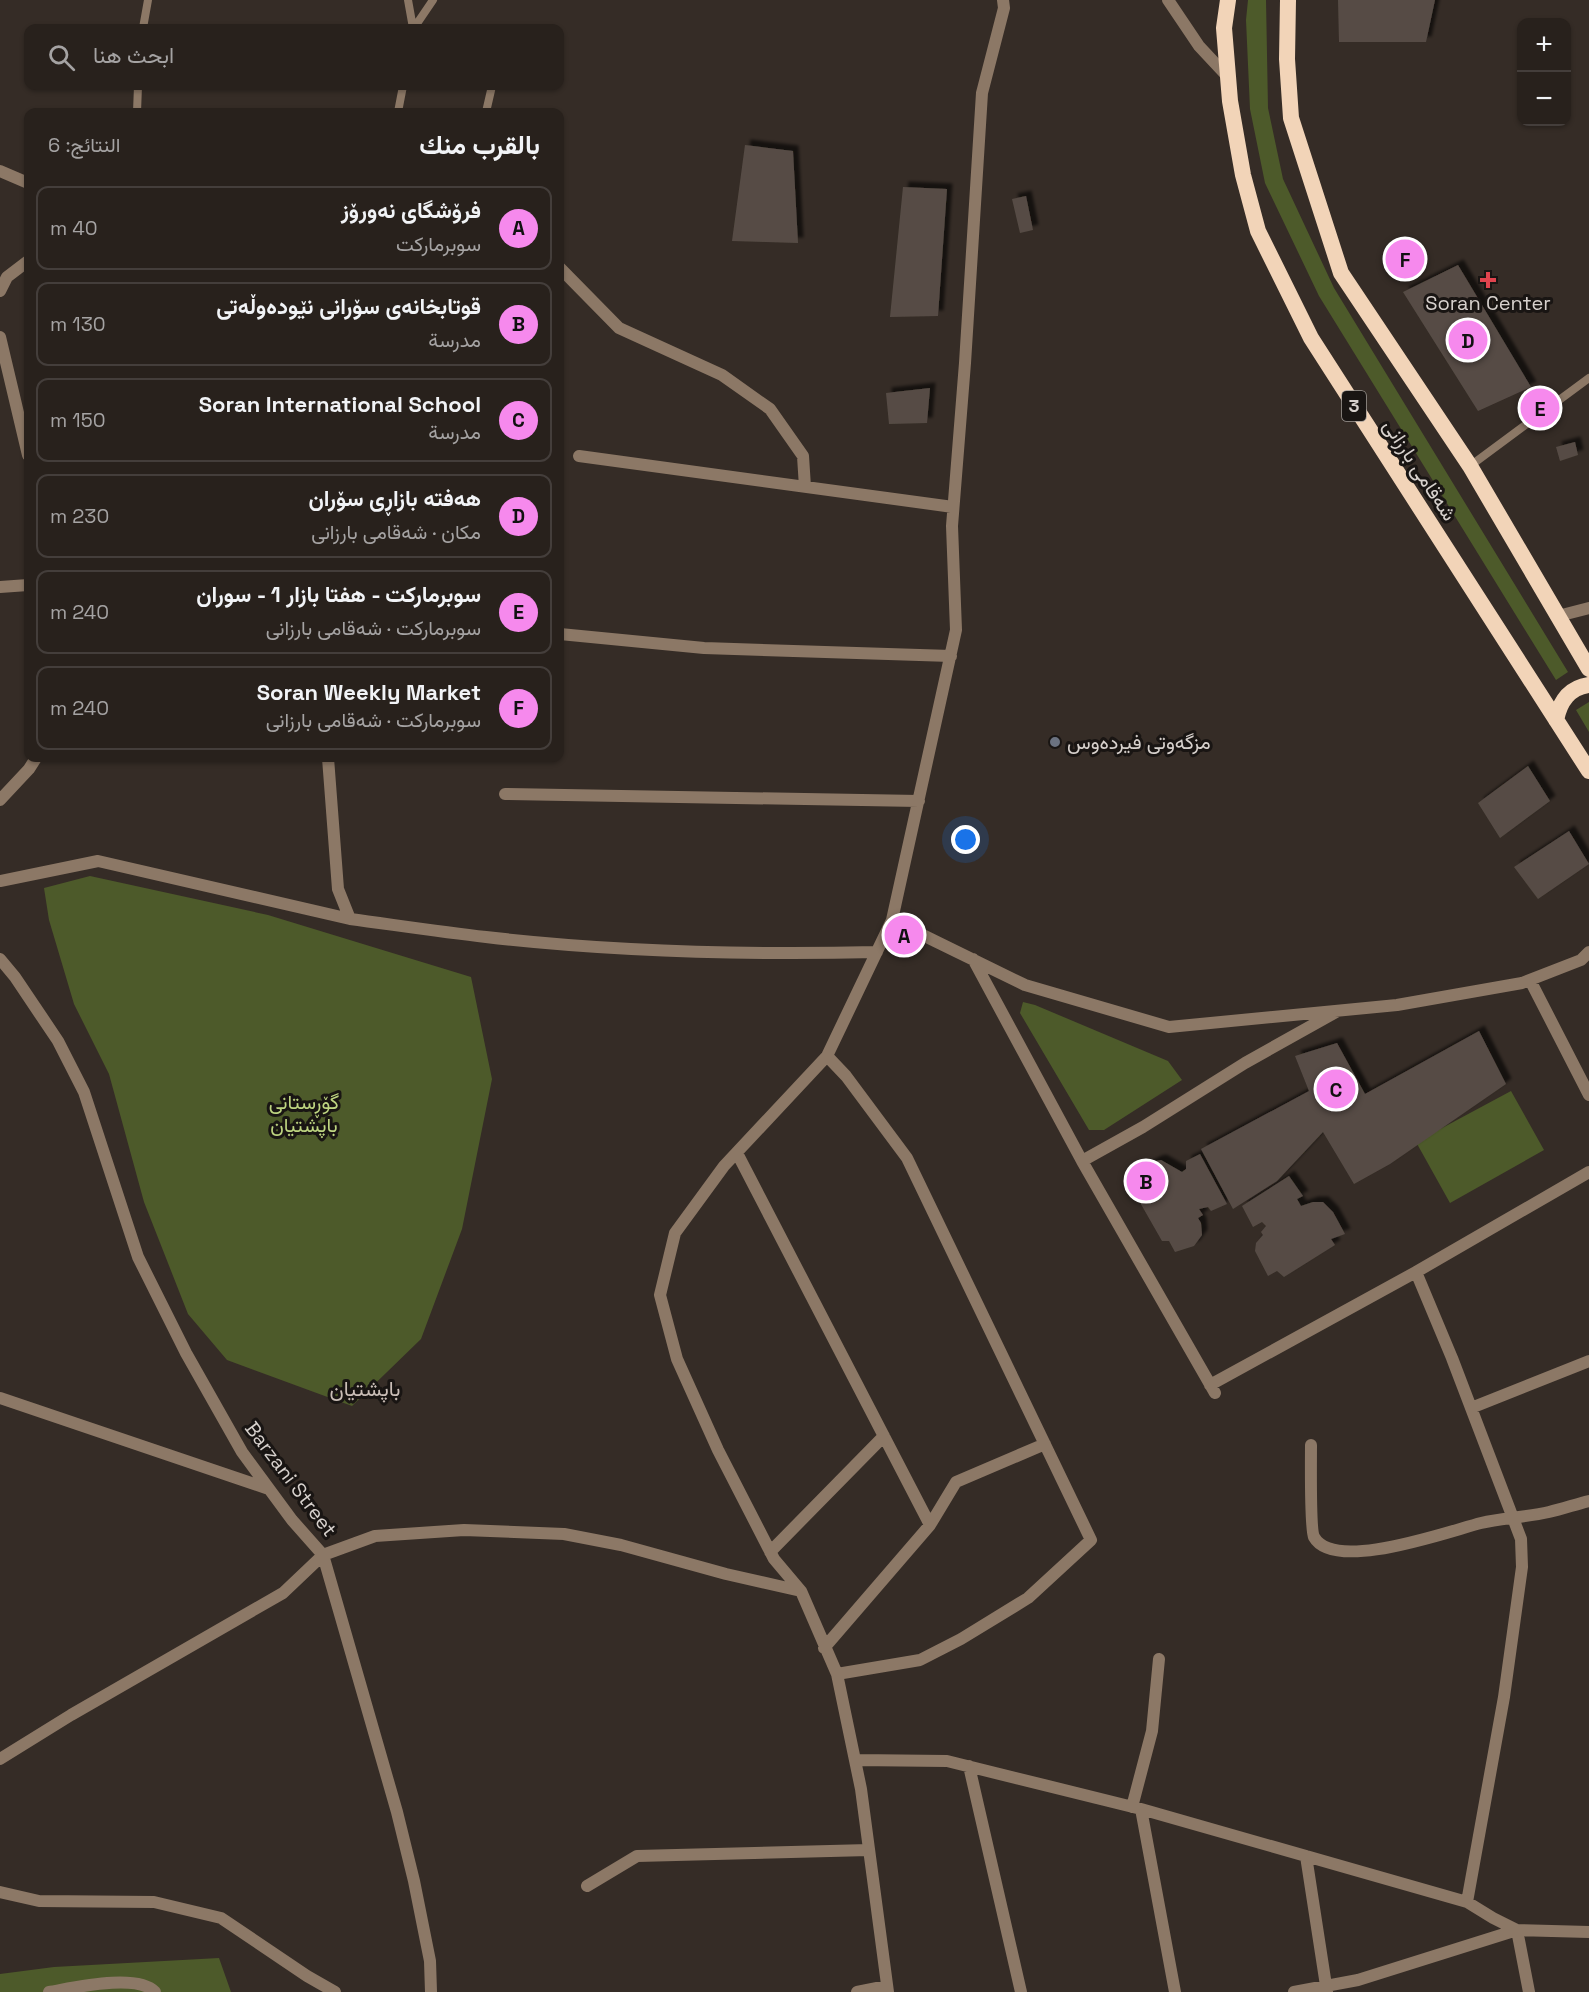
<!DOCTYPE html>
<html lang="ar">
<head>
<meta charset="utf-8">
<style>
	:root { --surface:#28211c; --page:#302925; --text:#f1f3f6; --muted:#a5a3a3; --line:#443e3b; --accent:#f689ed }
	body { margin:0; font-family:"Space Grotesk",Vazirmatn,sans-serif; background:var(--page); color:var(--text); direction:rtl }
	.controls { position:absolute; right:18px; top:18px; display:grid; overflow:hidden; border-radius:12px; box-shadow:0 2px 4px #0004 }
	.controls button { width:54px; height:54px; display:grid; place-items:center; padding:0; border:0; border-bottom:2px solid var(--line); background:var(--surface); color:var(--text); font:30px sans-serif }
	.you { position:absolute; left:966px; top:840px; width:21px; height:21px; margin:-15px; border:4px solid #fff; border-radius:50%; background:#1a73e8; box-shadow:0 0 0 9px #1a73e833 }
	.badge { display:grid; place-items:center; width:39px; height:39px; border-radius:50%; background:var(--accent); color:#111; font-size:20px; font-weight:700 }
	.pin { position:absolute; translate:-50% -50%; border:3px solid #fff; box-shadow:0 2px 6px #0006 }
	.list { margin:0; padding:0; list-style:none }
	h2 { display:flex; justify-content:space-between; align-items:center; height:78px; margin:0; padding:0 24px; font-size:26px }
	h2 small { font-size:20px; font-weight:400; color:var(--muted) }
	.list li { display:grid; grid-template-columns:39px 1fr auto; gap:18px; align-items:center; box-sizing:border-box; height:84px; margin:0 12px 12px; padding:0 12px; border:2px solid var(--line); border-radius:12px }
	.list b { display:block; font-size:22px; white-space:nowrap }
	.list p { margin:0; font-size:20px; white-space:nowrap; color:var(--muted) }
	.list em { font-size:20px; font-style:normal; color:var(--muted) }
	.icon { flex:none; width:33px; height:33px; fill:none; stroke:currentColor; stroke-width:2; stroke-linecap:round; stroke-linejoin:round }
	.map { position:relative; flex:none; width:1589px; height:1992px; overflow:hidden; direction:ltr }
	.search { position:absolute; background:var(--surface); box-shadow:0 2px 4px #0004; left:24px; top:24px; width:540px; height:66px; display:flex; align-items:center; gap:15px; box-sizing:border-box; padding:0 21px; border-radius:12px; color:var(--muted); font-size:22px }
	.panel { position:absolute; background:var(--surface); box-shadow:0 2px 4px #0004; left:24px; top:108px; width:540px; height:654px; border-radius:12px; direction:rtl }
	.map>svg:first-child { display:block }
	.green { fill:#4d5a2a }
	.building { fill:#564c45; filter:url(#shadow) }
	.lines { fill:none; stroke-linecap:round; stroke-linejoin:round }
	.service { stroke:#8c7866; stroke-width:8 }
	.minor { stroke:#8c7866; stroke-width:12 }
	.trunk { stroke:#f2d4b8; stroke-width:16 }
	.health-dot { fill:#e0444e; stroke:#191513; stroke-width:2 }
	.worship-dot { fill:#6b7280; stroke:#191513; stroke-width:2 }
	.labels { text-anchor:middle; stroke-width:6; stroke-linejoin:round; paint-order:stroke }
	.shield { fill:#191513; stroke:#9e9995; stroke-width:1.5 }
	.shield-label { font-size:18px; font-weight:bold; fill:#d7d1cd }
	.poi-label { font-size:20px; fill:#d7d1cd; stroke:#191513 }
	.street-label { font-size:20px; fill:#d7d1cd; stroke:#191513 }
	.park-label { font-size:20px; fill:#bed581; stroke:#191513 }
	.neighbourhood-label { font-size:21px; fill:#cabeb7; stroke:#191513 }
</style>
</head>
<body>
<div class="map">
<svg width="1589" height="1992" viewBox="0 0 1589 1992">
	<defs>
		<filter id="shadow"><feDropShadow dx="5.5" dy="-5.5" stdDeviation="1.5" flood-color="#0009"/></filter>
	</defs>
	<rect width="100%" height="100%" fill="#352c26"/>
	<path class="green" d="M1248,0H1266L1268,108L1283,179L1334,288L1568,672L1556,680L1319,296L1265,183L1250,109L1246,20Z
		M1589,702V732L1576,710Z
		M90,876L268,915L471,977L492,1079L462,1229L421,1339L352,1406L227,1360L188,1314L144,1202L109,1074L74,1004L49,920L44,888Z
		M1023,1002L1035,1005L1168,1061L1182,1080L1104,1130H1089L1020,1013Z
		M1511,1091L1544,1150L1450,1203L1416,1142Z
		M219,1958L231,1992H0V1974L54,1967Z"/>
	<path class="building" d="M1338,0H1435L1426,42H1339Z
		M745,145L793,151L798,243L732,241Z
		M903,187L947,189L938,316L890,317Z
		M1026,196L1033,230L1020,233L1012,199Z
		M1458,265L1531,387L1478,411L1403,292Z
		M930,388L927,423L889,424L886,393Z
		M1575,442L1578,455L1560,461L1556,447Z
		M1528,766L1550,801L1500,838L1478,803Z
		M1569,831L1589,864L1538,899L1514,867Z
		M1479,1031L1506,1084L1390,1164L1354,1184L1323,1132L1277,1181L1233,1209L1201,1149L1309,1091L1295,1056L1337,1043L1365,1094Z
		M1200,1154L1227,1204L1211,1211L1208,1207L1199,1209L1203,1215L1198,1218L1201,1223L1202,1235L1194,1246L1175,1252L1169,1241H1162L1134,1192L1138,1188L1136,1177L1142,1173V1169L1156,1161L1161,1160L1182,1172L1186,1169V1161Z
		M1289,1176L1303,1196L1297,1199L1301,1206L1313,1202H1323L1333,1212L1345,1234L1331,1239L1335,1245L1284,1277L1277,1271L1268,1276L1255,1251L1256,1243L1263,1235L1261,1232L1266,1226L1262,1222L1253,1227L1242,1206Z"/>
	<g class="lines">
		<path class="service" d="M408,0L413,28
			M143,28L148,0
			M414,28L433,0
			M137,112L138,86
			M398,112L403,86
			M486,112L492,86
			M1470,466L1589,378"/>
		<path class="minor" d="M1168,0L1199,46L1227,76
			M0,171L28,183
			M560,268L619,328L722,375L770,409L803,456L805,487
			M0,291L7,277L28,261
			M0,337L28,455
			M579,456L953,507
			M0,587L28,585
			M1558,616L1589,608
			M560,634L704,648L951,656
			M328,758L338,889L350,919C395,925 441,932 486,937C616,952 747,955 877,952
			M505,794L919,801
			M0,800L29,769L36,758
			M0,881L98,861L350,919
			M892,920L1025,985L1169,1027L1397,1005L1522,983L1581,960L1589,952
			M0,959L15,977L58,1041L84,1092L138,1257L186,1353L242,1452L292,1520L323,1555L397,1812L414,1881L430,1961L431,1992
			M973,959L1082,1161L1215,1393
			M1530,980L1589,1095
			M827,1056L846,1076L907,1158L1091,1540L1028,1598L961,1639L920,1660L837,1674
			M737,1153L930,1525
			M1082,1161L1143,1127L1245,1063L1336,1012
			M1416,1272L1452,1358L1521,1539L1522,1567L1504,1697L1467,1902
			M1210,1385L1416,1272L1589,1172
			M0,1398L269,1489
			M1471,1408L1589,1361
			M1311,1445C1311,1459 1310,1529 1314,1537C1334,1573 1449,1531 1481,1523C1503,1518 1527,1517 1549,1512C1563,1509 1576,1504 1589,1501
			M770,1552L884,1436
			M824,1648L930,1525L956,1482L1045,1444
			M0,1759L71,1715L283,1593L323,1555L375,1536L464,1530L564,1534L621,1545L726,1574L801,1591
			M855,1760L947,1761L1141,1809L1467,1902L1493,1918L1517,1930L1589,1932
			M969,1766L1021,1992
			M1132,1807L1152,1731L1159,1659
			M1141,1809L1175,1992
			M1306,1856L1327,1992
			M587,1886L637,1856L869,1850
			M0,1892L39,1901L154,1902L221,1918L307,1976L335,1992
			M49,1992C73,1988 137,1973 155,1992
			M857,1992L887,1986
			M888,1992L861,1789L837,1674L801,1591L774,1559L718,1450L677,1359L660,1295L675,1233L724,1166L827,1056L892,920L956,630L952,526L965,363L982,93L1004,8L1003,0
			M1294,1992L1358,1980L1517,1930L1529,1992"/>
		<path class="trunk" d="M1228,0L1224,28L1230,101L1243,175L1258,231L1311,338L1589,771
			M1288,0L1287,59L1291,118L1341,273L1470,466L1589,669
			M1556,720C1560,701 1569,688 1589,685"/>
	</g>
	<path class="health-dot" d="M1485 271h6v6h6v6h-6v6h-6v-6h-6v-6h6z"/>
	<circle class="worship-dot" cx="1055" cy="742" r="6"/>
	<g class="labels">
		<rect class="shield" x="1342" y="391" width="24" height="30" rx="4.5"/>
		<g class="shield-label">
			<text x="1354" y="412">3</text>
		</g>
		<g class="poi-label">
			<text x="1488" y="310">Soran Center</text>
			<text x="1067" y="749" text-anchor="start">مزگەوتی فیردەوس</text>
		</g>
		<g class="street-label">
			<text transform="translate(1420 470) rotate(57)" y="7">شەقامی بارزانی</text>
			<text transform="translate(291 1479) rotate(53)" y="7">Barzani Street</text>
		</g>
		<g class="park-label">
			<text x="304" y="1109">گۆڕستانی<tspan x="304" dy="23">باپشتیان</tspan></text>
		</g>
		<g class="neighbourhood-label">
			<text x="365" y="1396">باپشتیان</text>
		</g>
	</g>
</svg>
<div class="controls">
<button>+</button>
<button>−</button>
</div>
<div class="you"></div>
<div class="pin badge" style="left:904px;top:935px">A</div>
<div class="pin badge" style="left:1146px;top:1181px">B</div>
<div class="pin badge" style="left:1336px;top:1089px">C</div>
<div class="pin badge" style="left:1468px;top:340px">D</div>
<div class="pin badge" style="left:1540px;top:408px">E</div>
<div class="pin badge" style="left:1405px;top:259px">F</div>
<div class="search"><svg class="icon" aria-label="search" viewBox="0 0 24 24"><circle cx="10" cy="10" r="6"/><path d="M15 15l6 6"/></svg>ابحث هنا</div>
<section class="panel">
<h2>بالقرب منك<small>النتائج: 6</small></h2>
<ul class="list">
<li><span class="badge">A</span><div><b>فرۆشگای نەورۆز</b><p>سوبرماركت</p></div><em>40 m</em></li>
<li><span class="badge">B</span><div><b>قوتابخانەی سۆرانی نێودەوڵەتی</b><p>مدرسة</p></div><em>130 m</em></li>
<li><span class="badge">C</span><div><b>Soran International School</b><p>مدرسة</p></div><em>150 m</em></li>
<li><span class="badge">D</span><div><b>هەفتە بازاڕی سۆران</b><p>مكان · شەقامی بارزانی</p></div><em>230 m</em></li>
<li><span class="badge">E</span><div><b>سوبرماركت - هفتا بازار 1 - سوران</b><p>سوبرماركت · شەقامی بارزانی</p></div><em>240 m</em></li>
<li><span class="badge">F</span><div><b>Soran Weekly Market</b><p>سوبرماركت · شەقامی بارزانی</p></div><em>240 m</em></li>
</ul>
</section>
</div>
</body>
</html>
